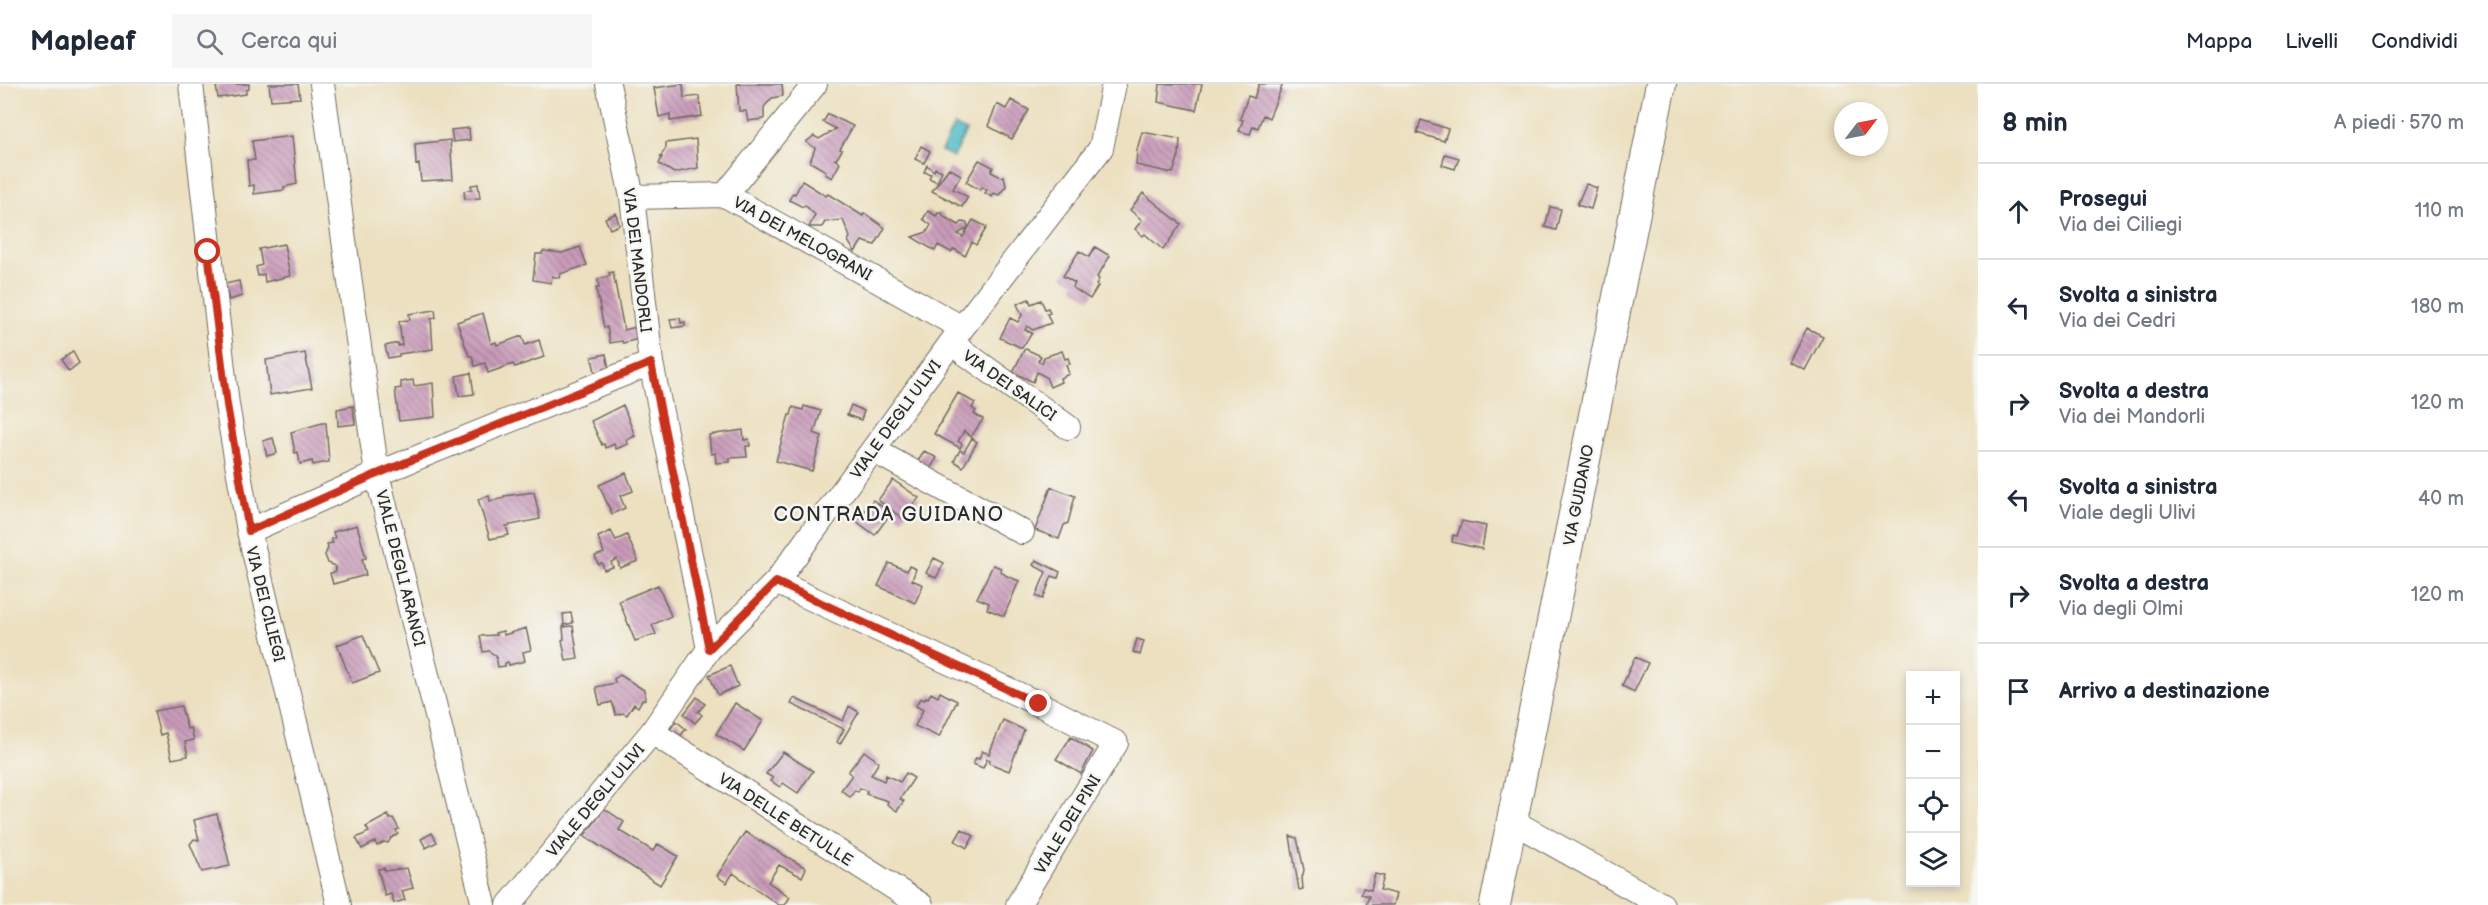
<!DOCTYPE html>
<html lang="it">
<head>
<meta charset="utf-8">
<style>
	:root { --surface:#fff; --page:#f6f6f7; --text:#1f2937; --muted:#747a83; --line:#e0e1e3 }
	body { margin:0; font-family:"Balsamiq Sans",sans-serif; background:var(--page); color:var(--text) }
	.controls { position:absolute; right:18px; bottom:18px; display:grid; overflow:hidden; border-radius:0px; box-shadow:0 3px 9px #0003 }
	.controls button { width:54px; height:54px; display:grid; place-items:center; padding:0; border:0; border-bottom:2px solid var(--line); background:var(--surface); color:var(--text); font:30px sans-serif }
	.compass { position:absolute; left:1834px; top:18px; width:54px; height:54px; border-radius:50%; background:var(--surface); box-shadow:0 3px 9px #0003; rotate:58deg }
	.stop { position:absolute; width:18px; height:18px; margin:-14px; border:4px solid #c8321e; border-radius:50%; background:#fff }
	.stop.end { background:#c8321e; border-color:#fff; box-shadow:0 2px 6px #0008 }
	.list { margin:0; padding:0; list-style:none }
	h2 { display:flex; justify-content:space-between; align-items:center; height:78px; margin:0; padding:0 24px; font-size:26px }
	h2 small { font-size:20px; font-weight:400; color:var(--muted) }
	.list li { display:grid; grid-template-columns:39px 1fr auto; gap:18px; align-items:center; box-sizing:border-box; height:96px; padding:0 24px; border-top:2px solid var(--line) }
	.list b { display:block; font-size:22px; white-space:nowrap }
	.list p { margin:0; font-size:20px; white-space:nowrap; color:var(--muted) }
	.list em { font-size:20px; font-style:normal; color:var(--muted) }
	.icon { flex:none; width:33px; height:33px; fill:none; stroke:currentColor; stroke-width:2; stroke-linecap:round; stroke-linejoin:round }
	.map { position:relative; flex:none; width:1978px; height:821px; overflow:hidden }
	header { display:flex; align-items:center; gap:36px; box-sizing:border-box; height:84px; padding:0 30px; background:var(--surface); border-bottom:2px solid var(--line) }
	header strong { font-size:28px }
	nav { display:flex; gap:33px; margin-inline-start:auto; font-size:21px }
	.search { width:420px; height:54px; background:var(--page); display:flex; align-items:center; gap:15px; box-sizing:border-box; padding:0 21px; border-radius:0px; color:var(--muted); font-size:22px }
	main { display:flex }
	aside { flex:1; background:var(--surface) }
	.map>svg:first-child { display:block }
	.water { fill:url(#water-ripples); stroke:#3a7278; stroke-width:1.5 }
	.building { fill:url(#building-back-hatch) }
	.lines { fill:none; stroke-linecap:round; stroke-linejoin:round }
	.minor-casing { stroke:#6f6a5f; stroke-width:26 }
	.major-casing { stroke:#6f6a5f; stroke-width:32 }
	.minor { stroke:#fff; stroke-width:24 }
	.major { stroke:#fff; stroke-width:30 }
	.route { stroke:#c8321e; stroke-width:8 }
	.labels { text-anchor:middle; stroke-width:5; stroke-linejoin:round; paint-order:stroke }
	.street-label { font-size:16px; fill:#2b2b2b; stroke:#f6f6f2 }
	.quarter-label { font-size:20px; letter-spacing:1.5px; fill:#2b2b2b; stroke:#f6f6f2 }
</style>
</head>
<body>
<header>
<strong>Mapleaf</strong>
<div class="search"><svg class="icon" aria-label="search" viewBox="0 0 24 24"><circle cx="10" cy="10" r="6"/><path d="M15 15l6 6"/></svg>Cerca qui</div>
<nav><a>Mappa</a><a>Livelli</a><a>Condividi</a></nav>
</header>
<main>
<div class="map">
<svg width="1978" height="821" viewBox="0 0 1978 821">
	<defs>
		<pattern id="water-ripples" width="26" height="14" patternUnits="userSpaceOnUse" patternTransform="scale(1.5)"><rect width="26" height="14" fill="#4ab8c4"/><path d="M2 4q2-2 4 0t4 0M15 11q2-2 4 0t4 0" fill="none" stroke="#3e969f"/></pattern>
		<pattern id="building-back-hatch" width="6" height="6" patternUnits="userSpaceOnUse" patternTransform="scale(1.5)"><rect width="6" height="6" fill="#c99bba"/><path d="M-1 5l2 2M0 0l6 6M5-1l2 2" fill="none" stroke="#a37f97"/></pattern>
	</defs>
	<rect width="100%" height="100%" fill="#f6f6f2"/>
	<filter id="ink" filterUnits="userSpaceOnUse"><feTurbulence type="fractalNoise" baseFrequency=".0167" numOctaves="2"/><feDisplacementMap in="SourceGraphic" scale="12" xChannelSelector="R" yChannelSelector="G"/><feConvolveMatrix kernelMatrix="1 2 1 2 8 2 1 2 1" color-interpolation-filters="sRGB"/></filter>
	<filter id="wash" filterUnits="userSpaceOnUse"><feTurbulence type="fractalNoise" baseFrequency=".008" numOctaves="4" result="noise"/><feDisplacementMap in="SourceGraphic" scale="24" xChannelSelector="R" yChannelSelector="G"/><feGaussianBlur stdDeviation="1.35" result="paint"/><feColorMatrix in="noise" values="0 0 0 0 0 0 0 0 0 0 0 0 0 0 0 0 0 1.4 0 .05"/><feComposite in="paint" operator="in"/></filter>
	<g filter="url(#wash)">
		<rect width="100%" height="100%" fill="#ece0c0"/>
		<path class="water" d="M954,41L966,47L953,73L941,67Z"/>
		<g id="blocks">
			<path class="building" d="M220,0H249V5L246,6V10L218,14L216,2H220Z
				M269,0H298L300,14L271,16Z
				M683,0L684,14L699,12L702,32L670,37V30L659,33L654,4Z
				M737,0H782L783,12L772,14L764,23V35L748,37L746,27H739Z
				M1160,0H1202L1196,26L1158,18Z
				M1259,0H1283L1269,34L1263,31L1258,44L1253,42L1250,50L1239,47L1243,36L1240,35L1248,12L1254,14Z
				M1011,16L1029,26L1012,55L988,42L997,20L1006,25Z
				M828,30L853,42L840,65L842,66L836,76L834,75L840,79L832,94L825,90L826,87L810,78L815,64L806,58L814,52L819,55L836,45L823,38Z
				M1421,36L1448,45L1444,57L1417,49Z
				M469,44L470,56L453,58L451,46Z
				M1142,48L1180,55L1179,71L1173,89L1136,81L1137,66Z
				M292,52L297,100L284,103V106L254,110V101L249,102L247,76H255L252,57Z
				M696,55L698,84L674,89L659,80L662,73H660L666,64V59Z
				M450,56L453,95L421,97L419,80L416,81L415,60Z
				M921,62L930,67L924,79L915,75Z
				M1445,70L1459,74L1455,85L1442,81Z
				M979,76L993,83L991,88L1001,93L1004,92L1006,102L999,111L994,109L992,113L985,109L987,106L982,103L980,106L966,98Z
				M927,81L934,87L935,84L942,87L937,98L929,94L931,90L924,88Z
				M949,84L961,91L953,105L968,113L962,123L932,107Z
				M802,97L826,112L828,110L863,132L864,129L885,144L875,161L862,157L855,168L848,157L850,153L843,136L825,138L822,143H809L815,131L805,121L803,123L789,116L793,109L795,110Z
				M478,100L480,114L465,115L464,107L472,105L471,101Z
				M1586,100L1597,104L1591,125L1577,121Z
				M1143,109L1181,140L1163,166L1145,150L1143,152L1135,145L1142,136L1130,126Z
				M1550,123L1561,125L1556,146L1545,143Z
				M928,127L936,132L938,129H942L944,133L959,141L962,138L967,139L968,144L958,150L963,153L973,136L987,143L976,161L972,158L965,172L954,165L951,168L938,161L935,167L912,153L927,148L931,141L923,135Z
				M616,129L619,141L610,145L605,134Z
				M284,160L290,192L265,198L264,190L258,192L256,183L262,181L259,165Z
				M580,163L587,181L560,190L559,194L552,192L551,199L533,196L536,170H542L543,167L562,169Z
				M1095,163L1110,172L1097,193L1099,195L1096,201L1098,202L1090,215L1072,203L1075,199L1063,192L1079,167L1089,173Z
				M613,188L624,246L636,243L638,255L623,259L622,257L610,259L607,243L604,244L596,204H599L598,195L610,192L609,189Z
				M239,197L242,212L229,216L225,200Z
				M1029,215L1031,220L1041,216L1045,225L1048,224L1050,229L1047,230L1051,239L1033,246L1027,242L1025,246L1032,249L1022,264L1000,254L1010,234L1018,238L1022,231L1017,220Z
				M435,226L436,234L431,235L433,265L399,270V272L388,274L385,262L398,259V262L402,261L399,237L410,236L409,230Z
				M483,229L491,260L496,258L497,261L522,252L525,261L539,256L544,273L515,283L513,280L488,289L485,279L475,282L472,272H469L457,238Z
				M680,234L681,239L685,238V242L672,244L670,235Z
				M1807,244L1823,252L1805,286L1790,279Z
				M1026,265L1041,272L1038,277L1042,279L1044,273L1062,267L1065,275L1068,274L1070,280L1066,281L1069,290L1060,294L1061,298L1050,303L1046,293L1037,288L1033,298L1013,288L1024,266Z
				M73,268L79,279L69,287L61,276Z
				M305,269L312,304L270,311L266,276Z
				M606,270L609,284L595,289L592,273Z
				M471,289L474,310L459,312L456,292Z
				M413,296L414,302L433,299L435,333L399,337L395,305L401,304V298Z
				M958,309L975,319L972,324L976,327L974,330L983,335L971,353L964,347L958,357L962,360L960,364L934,350Z
				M623,321L635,352L626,356L628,360L616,365L614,360L606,364L604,360L602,361L591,337Z
				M851,321L864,327L861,336L847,331Z
				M353,322L355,340L338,342L337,325Z
				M804,322L821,327L814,349L822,352L812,387L776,377L789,331H791L793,323L803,326Z
				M322,339H326L329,378L313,381L312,377L300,380L298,368L295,369L291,348Z
				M743,346L744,356L749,355L750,362H746L747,373L730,374V378L716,379L715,369L711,370L709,351Z
				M273,354L277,369L267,372L263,357Z
				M972,354L977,358L963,383L954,377L960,366L964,368Z
				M924,367L937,374L930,385L918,377Z
				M626,389L633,407L620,412L625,424L612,430L599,401Z
				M893,396L919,414L902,434L878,416Z
				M1051,403L1075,412L1068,439L1064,441L1059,455L1035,446Z
				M534,408L540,435L506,442L509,451L490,455L478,415L489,412L490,417L504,414V412Z
				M873,416L891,429L875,451L856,437Z
				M1462,437L1486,442L1482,465L1452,458L1453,451L1457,452Z
				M357,441L366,474L362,475L366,491L333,500L330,489L336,488L335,482L328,479L325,471L328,464L327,460L333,459L331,455L335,454L333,448Z
				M611,447L616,456L627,451L638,477L620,484L617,475L611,478L613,483L604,486L602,479L598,480L595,472L604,469L598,453Z
				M934,474L944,479L936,494L926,489Z
				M1036,476L1060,488L1058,494L1052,492L1043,515L1036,512L1046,488L1033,481Z
				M889,479L907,487L909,482L916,485L912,496L923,501L915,519L878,502Z
				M993,481L1001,484L1000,487L1007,492L1019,497L1004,532L987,525L989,519L977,514Z
				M658,501L671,532L652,541L656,550L635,557L619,517Z
				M571,529L573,539L564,541L563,530Z
				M573,542L578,575L566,577L562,556L564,555L563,543Z
				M526,544L531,566L523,568L525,577L509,581L508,578L505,579V582L498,583L496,572L489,567L483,568L480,552L496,551L495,549L503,547L504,551Z
				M363,551L379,589L352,599L337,561Z
				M1137,555L1144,557L1140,571L1133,568Z
				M1635,573L1648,579L1634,608L1622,602Z
				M730,582L738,602L718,611L709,591Z
				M620,591L644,606L646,615L642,616L638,623L634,620L627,631L623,629L616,631L612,618L600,621L596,603L615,599L614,595Z
				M940,608L957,617L939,653L915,642L923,626L916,622L920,614L924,616L926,613L928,614L931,609L938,613Z
				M697,613L705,620L698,628L702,631L695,639L684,630Z
				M794,614L843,637L849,622L859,628L840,660L837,658L844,645L791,620Z
				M735,619L763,637L744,667L716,650Z
				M181,622L187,645L191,644L194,656L185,658L188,672L172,675L166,649L160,651L154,627Z
				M1003,636L1024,646L1009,687L989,679L990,676L987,675L983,684L973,680L976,674L979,675L982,667L989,670Z
				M676,637L686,645L677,656L668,648Z
				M1071,653L1093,667L1081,690L1056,675Z
				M864,667L879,678L871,691L884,697L886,691L900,698L906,689L914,694L900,715L904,717L897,727L887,720L888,717L866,710L867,707L860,704L858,708L855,706L850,713L841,706L852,691L848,688Z
				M783,668L813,687L798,709L783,699L780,703L771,697L773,694L766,690Z
				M602,723L624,738L619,746L653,767L658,760L678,772L660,801L584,752L600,731L597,730Z
				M217,730L230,782L202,788L190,760L194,755L199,756L194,736Z
				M388,731L390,735L393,734L399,745L396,746L398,750L391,754L388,759L384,758L377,762L375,758L362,765L356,754L369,748L366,743Z
				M962,745L974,752L967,764L955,757Z
				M745,748L806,784L802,793L779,781L768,798L790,813L785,821H779L733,789L727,799L717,792Z
				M432,749L437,758L426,764L421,755Z
				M1290,752L1297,754L1304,786L1302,794L1303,805L1299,806Z
				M384,784L385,787L407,784L413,804L402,807L405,816L394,819L391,810L385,812L378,785Z
				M1375,790L1384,792L1380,806L1396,810L1393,821H1366L1369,812L1361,810L1363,804L1371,806Z"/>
		</g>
	</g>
	<g filter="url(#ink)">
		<use href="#blocks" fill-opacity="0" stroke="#6f6a5f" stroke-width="1.5"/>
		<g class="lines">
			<defs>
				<path id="minor" d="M191,0L227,321L249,447L339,821
					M322,0L377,390L484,821
					M608,0L632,113L651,279L709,565
					M725,111L815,0
					M632,113L725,111L962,244
					M951,259L1068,343
					M873,366L1022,448
					M249,447L377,390L651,279
					M776,498L1039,620L1116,659L1018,821
					M652,648L921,821
					M1512,737L1662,821
					M509,821L652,648L709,565L776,498L962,244L1101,64L1114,0"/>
				<path id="major" d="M1495,821L1661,0"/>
			</defs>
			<use href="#minor" class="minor-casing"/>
			<use href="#major" class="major-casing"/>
			<use href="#minor" class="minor"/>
			<use href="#major" class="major"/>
		</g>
	</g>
	<g class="lines" filter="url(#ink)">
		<path class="route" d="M208,168L227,321L249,447L377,390L651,279L709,565L776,498L1039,620"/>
	</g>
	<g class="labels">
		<g class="street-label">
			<text transform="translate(803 154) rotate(29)" y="6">VIA DEI MELOGRANI</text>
			<text transform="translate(638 176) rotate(83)" y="6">VIA DEI MANDORLI</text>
			<text transform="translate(1010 301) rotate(35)" y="6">VIA DEI SALICI</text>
			<text transform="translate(895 335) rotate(-54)" y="6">VIALE DEGLI ULIVI</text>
			<text transform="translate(1578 411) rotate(-79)" y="6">VIA GUIDANO</text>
			<text transform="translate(401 484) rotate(76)" y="6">VIALE DEGLI ARANCI</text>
			<text transform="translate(266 520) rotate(76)" y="6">VIA DEI CILIEGI</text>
			<text transform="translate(595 716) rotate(-50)" y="6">VIALE DEGLI ULIVI</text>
			<text transform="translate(786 735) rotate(33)" y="6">VIA DELLE BETULLE</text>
			<text transform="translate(1067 740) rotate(-59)" y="6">VIALE DEI PINI</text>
		</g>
		<g class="quarter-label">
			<text x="889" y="437">CONTRADA GUIDANO</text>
		</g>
	</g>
</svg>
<div class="controls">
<button>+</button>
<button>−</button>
<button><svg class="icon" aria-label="locate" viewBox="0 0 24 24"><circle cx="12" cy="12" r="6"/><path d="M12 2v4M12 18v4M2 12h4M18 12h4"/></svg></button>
<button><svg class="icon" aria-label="layers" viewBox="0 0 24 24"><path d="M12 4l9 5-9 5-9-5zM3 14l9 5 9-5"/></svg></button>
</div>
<svg class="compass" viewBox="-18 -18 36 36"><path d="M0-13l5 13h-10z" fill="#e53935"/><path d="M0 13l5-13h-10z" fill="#747a83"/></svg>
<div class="stop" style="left:208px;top:168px"></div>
<div class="stop end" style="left:1039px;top:620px"></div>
</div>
<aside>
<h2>8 min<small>A piedi · 570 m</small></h2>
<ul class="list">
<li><svg class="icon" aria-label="ahead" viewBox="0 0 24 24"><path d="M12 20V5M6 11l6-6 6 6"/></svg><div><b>Prosegui</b><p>Via dei Ciliegi</p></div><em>110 m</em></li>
<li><svg class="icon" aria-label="left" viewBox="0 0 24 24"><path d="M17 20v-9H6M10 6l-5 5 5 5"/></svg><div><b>Svolta a sinistra</b><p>Via dei Cedri</p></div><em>180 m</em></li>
<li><svg class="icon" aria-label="right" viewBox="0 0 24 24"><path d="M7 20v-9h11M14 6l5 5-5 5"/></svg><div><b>Svolta a destra</b><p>Via dei Mandorli</p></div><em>120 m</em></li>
<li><svg class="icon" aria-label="left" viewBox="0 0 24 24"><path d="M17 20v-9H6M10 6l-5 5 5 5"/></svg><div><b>Svolta a sinistra</b><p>Viale degli Ulivi</p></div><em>40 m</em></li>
<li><svg class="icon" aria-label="right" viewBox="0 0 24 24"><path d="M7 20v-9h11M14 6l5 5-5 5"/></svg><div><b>Svolta a destra</b><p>Via degli Olmi</p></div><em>120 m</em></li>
<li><svg class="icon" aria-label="arrive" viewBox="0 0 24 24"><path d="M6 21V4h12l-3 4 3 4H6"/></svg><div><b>Arrivo a destinazione</b></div></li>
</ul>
</aside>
</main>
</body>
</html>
